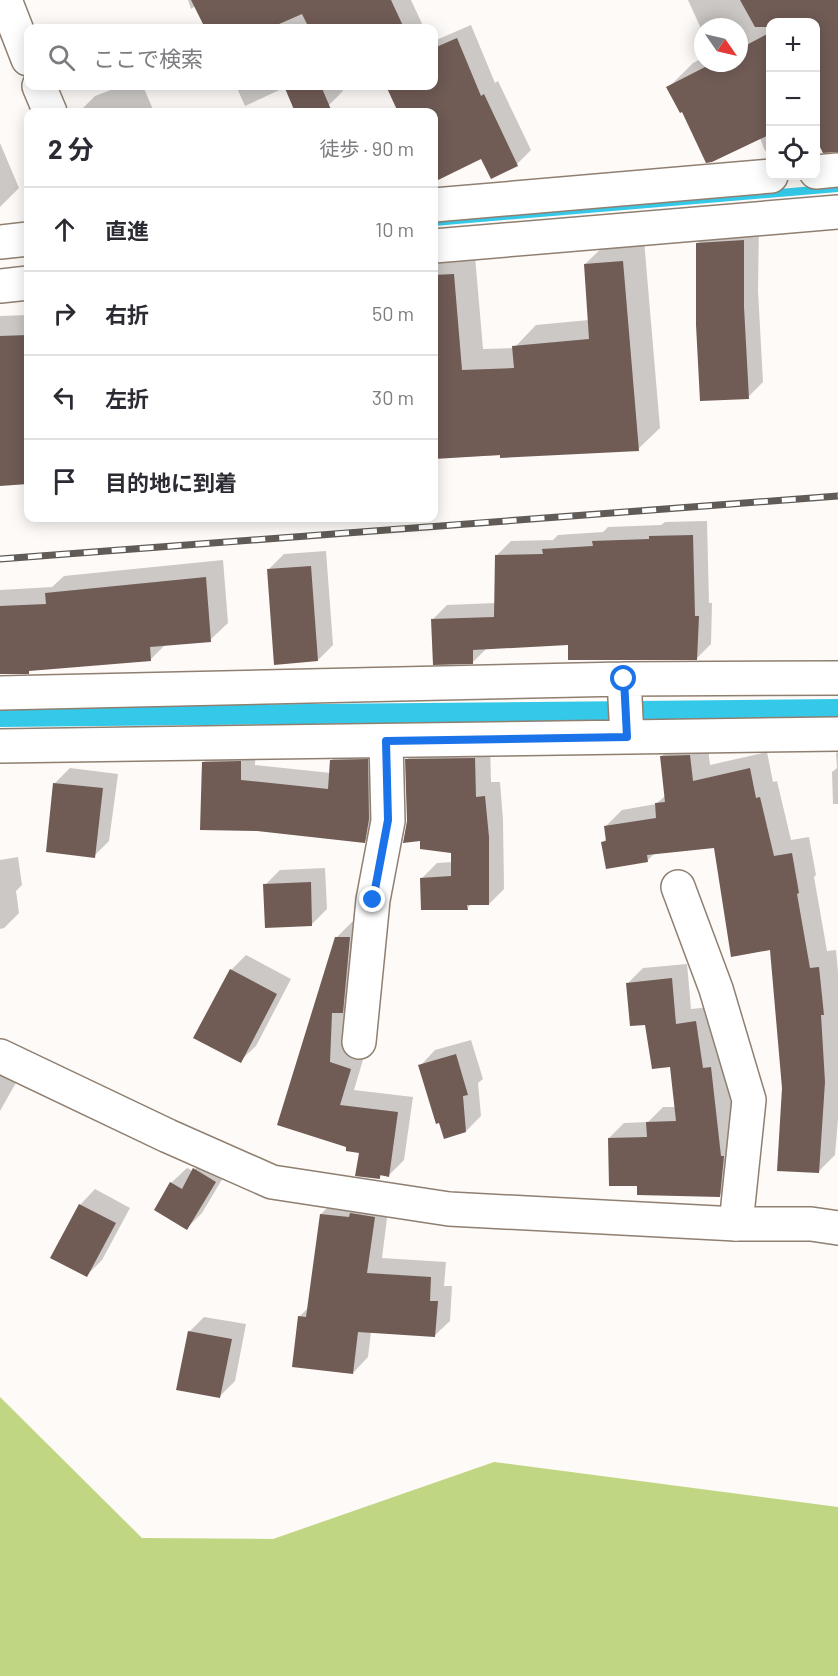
<!DOCTYPE html>
<html lang="ja">
<head>
<meta charset="utf-8">
<style>
	:root { --surface:#fff; --page:#f2f2f3; --text:#2b2b33; --muted:#7c7c81; --line:#e1e1e2 }
	body { margin:0; font-family:Barlow,"Noto Sans JP",sans-serif; background:var(--page); color:var(--text) }
	.controls { position:absolute; right:18px; top:18px; display:grid; overflow:hidden; border-radius:12px; box-shadow:0 3px 15px #0003 }
	.controls button { width:54px; height:54px; display:grid; place-items:center; padding:0; border:0; border-bottom:2px solid var(--line); background:var(--surface); color:var(--text); font:30px sans-serif }
	.compass { position:absolute; left:694px; top:18px; width:54px; height:54px; border-radius:50%; background:var(--surface); box-shadow:0 3px 15px #0003; rotate:124deg }
	.stop { position:absolute; width:18px; height:18px; margin:-14px; border:4px solid #1a73e8; border-radius:50%; background:#fff }
	.stop.end { background:#1a73e8; border-color:#fff; box-shadow:0 2px 6px #0008 }
	.list { margin:0; padding:0; list-style:none }
	h2 { display:flex; justify-content:space-between; align-items:center; height:78px; margin:0; padding:0 24px; font-size:26px }
	h2 small { font-size:20px; font-weight:400; color:var(--muted) }
	.list li { display:grid; grid-template-columns:39px 1fr auto; gap:18px; align-items:center; box-sizing:border-box; height:84px; padding:0 24px; border-top:2px solid var(--line) }
	.list b { display:block; font-size:22px; white-space:nowrap }
	.list em { font-size:20px; font-style:normal; color:var(--muted) }
	.icon { flex:none; width:33px; height:33px; fill:none; stroke:currentColor; stroke-width:2; stroke-linecap:round; stroke-linejoin:round }
	.map { position:relative; flex:none; width:838px; height:1676px; overflow:hidden }
	.search { position:absolute; background:var(--surface); box-shadow:0 3px 15px #0003; left:24px; top:24px; width:414px; height:66px; display:flex; align-items:center; gap:15px; box-sizing:border-box; padding:0 21px; border-radius:12px; color:var(--muted); font-size:22px }
	.panel { position:absolute; background:var(--surface); box-shadow:0 3px 15px #0003; left:24px; top:108px; width:414px; height:414px; border-radius:12px }
	.map>svg:first-child { display:block }
	.green { fill:#c1d683 }
	.water { fill:#34c9e8 }
	.shadow { fill:#0003 }
	.building { fill:#705b55 }
	.lines { fill:none; stroke-linecap:round; stroke-linejoin:round }
	.minor-casing { stroke:#8f7f70; stroke-width:36 }
	.tertiary-casing { stroke:#8f7f70; stroke-width:36 }
	.minor { stroke:#fff; stroke-width:33 }
	.tertiary { stroke:#fff; stroke-width:33 }
	.rail-casing { stroke:#605b56; stroke-width:7 }
	.rail { stroke:#fff; stroke-width:4.5; stroke-dasharray:14; stroke-linecap:butt }
	.route { stroke:#1a73e8; stroke-width:8 }
</style>
</head>
<body>
<div class="map">
<svg width="838" height="1676" viewBox="0 0 838 1676">
	<rect width="100%" height="100%" fill="#fefaf7"/>
	<path class="green" d="M0,1397L142,1538L273,1539L494,1462L838,1507V1676H0Z"/>
	<path class="water" d="M838,184V192L434,226V218Z
		M838,699V719L0,727V707Z"/>
	<path class="shadow" d="M188,0H411L424,28H207L196,6L191,9Z
		M688,0H838V147L824,151L816,136V22H770V149L765,151L760,138L683,109L668,88L693,63L703,58V63H739V27H703V33Z
		M471,25L495,83L498,81L531,150L517,164L491,177L482,157L434,180V112H397L399,111L388,86H434V41Z
		M121,86H143L154,112H81L80,111L95,96Z
		M236,86H340L343,91L329,105L313,112H297L286,87L245,106Z
		M0,143L19,188L0,207Z
		M759,225L758,291L763,382L748,397L698,243L713,228Z
		M644,240L660,428L638,449L434,458V260L475,256L483,349L514,348L536,325L589,320L585,264L607,243Z
		M28,315V483L0,484V316Z
		M707,521L709,603H712L711,644L697,658L570,643L487,648L473,662L433,619L447,605L496,603L497,555L511,541L553,540L558,535L603,532L608,527L661,525L665,522Z
		M326,551L333,645L318,660L269,569L284,554Z
		M223,560L228,623L210,640L166,644L150,660L31,669L28,672L0,673V590L52,587L64,576Z
		M707,738L710,765L767,752L773,782L777,781L791,840L809,837L816,875L814,877L827,951L836,950L838,972V1119L835,1155L818,1172L783,1088L772,948L715,846L655,853L647,861L603,842L607,838L605,827L622,810L656,804L666,795L661,757L678,740Z
		M490,743L491,782H500L503,820L504,889L489,904H472L467,908L422,878L437,863L453,862V852L422,840L408,821L407,760L422,744Z
		M346,745H382L379,826L364,842L204,762L219,747H256L255,765L331,773V761Z
		M838,752V804H833L832,772L837,768L836,753Z
		M70,768L118,774L109,841L94,856L55,783Z
		M18,857L22,885L16,891L19,913L4,928L0,929V860Z
		M325,868L327,909L312,924L265,885L280,870Z
		M352,922H365V1053L354,1090L413,1097L404,1160L389,1175L383,1174L379,1178L360,1152L348,1146L279,1124L336,938Z
		M246,955L291,979L256,1046L240,1061L231,970Z
		M687,964L691,1009L711,1007L717,1054L726,1053L736,1141L735,1181L719,1196L638,1184L609,1138L624,1123L648,1122L663,1107H676L672,1065L647,1023L628,983L643,968Z
		M471,1040L483,1079L478,1083L481,1116L466,1131L420,1066L435,1050Z
		M0,1060L22,1072L0,1111Z
		M209,1154L230,1166L202,1213L187,1228L171,1183L187,1168L193,1171Z
		M95,1189L130,1208L102,1260L87,1275L80,1205Z
		M336,1199L389,1202L382,1258L446,1262L444,1286H452L450,1321L434,1336L371,1332L368,1357L353,1373L299,1317L309,1307L321,1214Z
		M204,1317L246,1324L235,1381L220,1396L189,1332Z"/>
	<path class="building" d="M191,0H391L404,28H309L302,14L270,28H205Z
		M740,0H838V152L823,153L816,139V22H771V27H755Z
		M771,32V134L712,162L706,163L682,112L680,113L666,87L713,63H739V49Z
		M457,38L481,96L484,94L518,166L491,179L481,159L434,182V112H398L386,86H434V48Z
		M284,86H321L332,112H295Z
		M744,240V307L749,399L700,401L696,325V243Z
		M623,261L639,451L500,458V455L434,459V275L454,274L462,370L514,368L512,346L589,339L584,264Z
		M28,335V484L0,486V336Z
		M693,535L695,616H699L697,660H568V645L473,650V664L433,665L431,619L494,617L495,555L543,554L542,549L593,546L592,541L649,539V536Z
		M311,566L318,661L274,665L267,569Z
		M206,577L211,642L150,647L151,661L29,671V674H0V606L46,604L45,593Z
		M690,755L693,781L750,768L756,798L760,797L774,856L792,853L799,893L797,894L810,968L819,967L824,1015H821L825,1082L819,1173L777,1171L782,1088L770,950L731,957L714,848L647,855L648,862L606,869L601,842L606,841L604,826L656,818L655,803L665,802L660,756Z
		M475,758L476,797L485,796L489,837V905H467L468,910H421L420,878L451,876V853L420,849V841L403,843L407,821L405,759Z
		M368,759L369,819L365,843L257,831L200,830L202,762L241,761V780L328,789L330,760Z
		M53,783L103,788L95,858L46,852Z
		M311,882L312,926L265,928L263,884Z
		M335,937H350L343,1013H332L330,1062L351,1069L340,1105L398,1112L389,1177L380,1175V1179L355,1176L359,1153L346,1151V1147L277,1125Z
		M230,969L277,994L241,1063L193,1038Z
		M672,978L676,1024L696,1021L703,1068L711,1067L721,1156H724L720,1197L637,1195V1186H609L608,1138L647,1137L646,1122L676,1121L670,1067L652,1069L645,1025L630,1026L626,983Z
		M456,1054L468,1095L463,1096L466,1132L444,1139L439,1123L436,1124L418,1065Z
		M193,1168L216,1182L187,1230L154,1210L170,1182L182,1189Z
		M79,1204L116,1223L87,1277L50,1258Z
		M350,1213L375,1217L367,1273L431,1277L430,1301H438L435,1337L358,1332L353,1374L292,1367L298,1316L306,1317L320,1214L349,1217Z
		M188,1331L232,1339L220,1398L176,1390Z"/>
	<g class="lines">
		<defs>
			<path id="minor" d="M5,0L28,59
				M39,86L50,112
				M816,172L838,170
				M434,205L771,176
				M0,242L28,239
				M434,246L838,212
				M0,286L28,283
				M624,679L627,737
				M0,693L624,679L838,678
				M0,746L838,734
				M678,887L716,989L749,1100L736,1224
				M359,1042L373,900L388,821L386,741"/>
			<path id="tertiary" d="M0,1056L168,1136L272,1182L449,1209L736,1224H811L838,1228"/>
		</defs>
		<use href="#minor" class="minor-casing"/>
		<use href="#tertiary" class="tertiary-casing"/>
		<use href="#minor" class="minor"/>
		<use href="#tertiary" class="tertiary"/>
		<defs>
			<path id="rail" d="M0,559L838,496"/>
		</defs>
		<use href="#rail" class="rail-casing"/>
		<use href="#rail" class="rail"/>
	</g>
	<g class="lines">
		<path class="route" d="M373,900L388,820L386,741L627,737L624,679"/>
	</g>
</svg>
<div class="controls">
<button>+</button>
<button>−</button>
<button><svg class="icon" aria-label="locate" viewBox="0 0 24 24"><circle cx="12" cy="12" r="6"/><path d="M12 2v4M12 18v4M2 12h4M18 12h4"/></svg></button>
</div>
<svg class="compass" viewBox="-18 -18 36 36"><path d="M0-13l5 13h-10z" fill="#e53935"/><path d="M0 13l5-13h-10z" fill="#7c7c81"/></svg>
<div class="stop" style="left:624px;top:679px"></div>
<div class="stop end" style="left:373px;top:900px"></div>
<div class="search"><svg class="icon" aria-label="search" viewBox="0 0 24 24"><circle cx="10" cy="10" r="6"/><path d="M15 15l6 6"/></svg>ここで検索</div>
<section class="panel">
<h2>2 分<small>徒歩 · 90 m</small></h2>
<ul class="list">
<li><svg class="icon" aria-label="ahead" viewBox="0 0 24 24"><path d="M12 20V5M6 11l6-6 6 6"/></svg><div><b>直進</b></div><em>10 m</em></li>
<li><svg class="icon" aria-label="right" viewBox="0 0 24 24"><path d="M7 20v-9h11M14 6l5 5-5 5"/></svg><div><b>右折</b></div><em>50 m</em></li>
<li><svg class="icon" aria-label="left" viewBox="0 0 24 24"><path d="M17 20v-9H6M10 6l-5 5 5 5"/></svg><div><b>左折</b></div><em>30 m</em></li>
<li><svg class="icon" aria-label="arrive" viewBox="0 0 24 24"><path d="M6 21V4h12l-3 4 3 4H6"/></svg><div><b>目的地に到着</b></div></li>
</ul>
</section>
</div>
</body>
</html>
